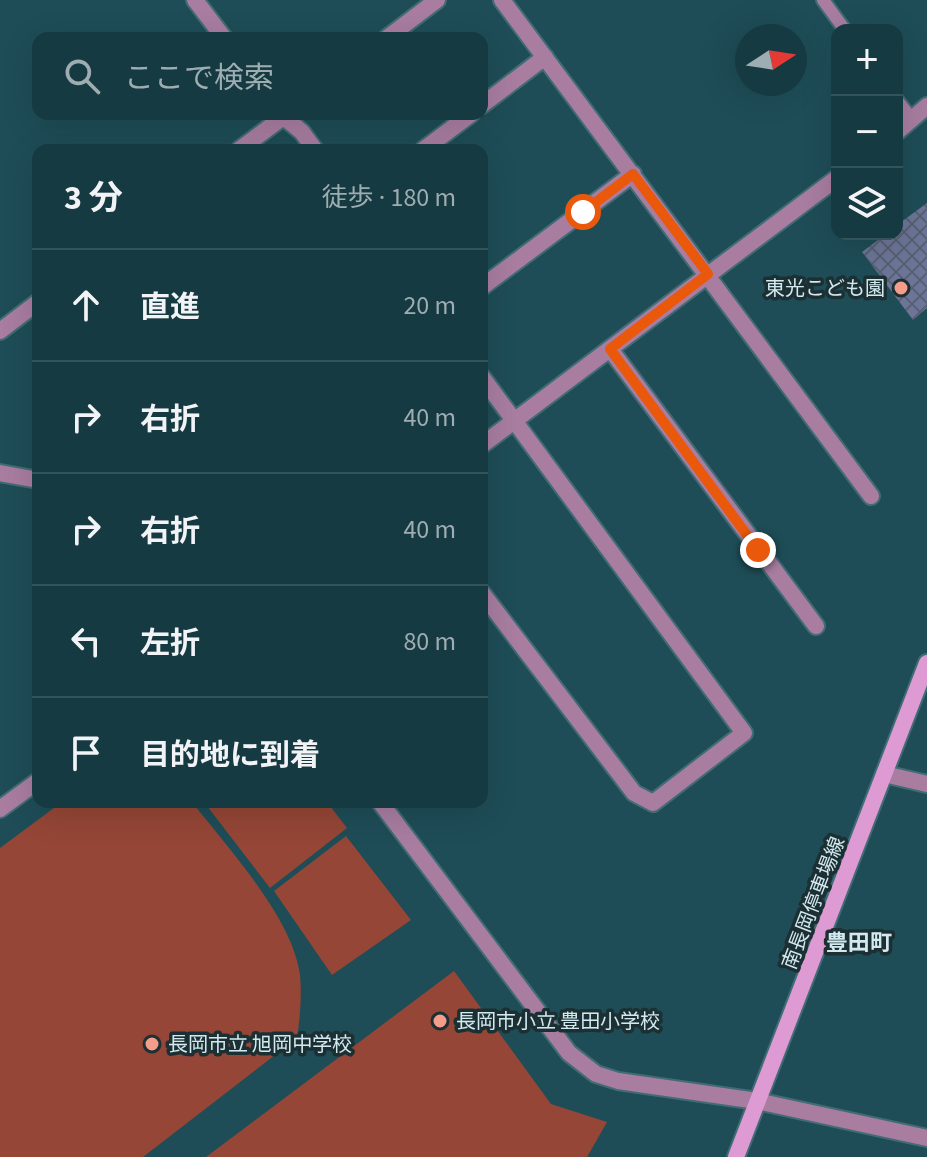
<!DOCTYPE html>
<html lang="ja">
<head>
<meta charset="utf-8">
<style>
	:root { --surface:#163a41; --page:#1f4148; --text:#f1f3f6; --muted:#9eadb1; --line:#35545a }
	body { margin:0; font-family:"Source Sans 3","Noto Sans JP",sans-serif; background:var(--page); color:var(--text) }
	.controls { position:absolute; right:24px; top:24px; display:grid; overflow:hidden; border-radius:16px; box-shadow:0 8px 32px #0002 }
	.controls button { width:72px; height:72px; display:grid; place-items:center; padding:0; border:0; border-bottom:2px solid var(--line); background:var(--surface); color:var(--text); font:40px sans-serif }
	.compass { position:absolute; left:735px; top:24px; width:72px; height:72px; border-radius:50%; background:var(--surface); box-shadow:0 8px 32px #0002; rotate:78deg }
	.stop { position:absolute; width:24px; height:24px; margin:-18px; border:6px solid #ea580c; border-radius:50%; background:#fff }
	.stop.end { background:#ea580c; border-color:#fff; box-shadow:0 2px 8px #0008 }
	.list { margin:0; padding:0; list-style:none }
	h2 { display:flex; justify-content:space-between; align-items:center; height:104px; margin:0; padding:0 32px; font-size:34px }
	h2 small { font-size:26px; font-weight:400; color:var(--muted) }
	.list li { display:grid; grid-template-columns:52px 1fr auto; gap:24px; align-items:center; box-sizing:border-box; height:112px; padding:0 32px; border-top:2px solid var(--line) }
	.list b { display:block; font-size:30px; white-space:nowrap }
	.list em { font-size:26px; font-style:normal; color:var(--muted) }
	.icon { flex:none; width:44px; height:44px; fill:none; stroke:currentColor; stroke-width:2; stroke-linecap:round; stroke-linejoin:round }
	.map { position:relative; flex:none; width:927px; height:1157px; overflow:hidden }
	.search { position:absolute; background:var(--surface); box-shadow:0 8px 32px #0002; left:32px; top:32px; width:456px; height:88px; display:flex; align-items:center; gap:20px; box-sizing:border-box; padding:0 28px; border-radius:16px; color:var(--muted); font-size:30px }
	.panel { position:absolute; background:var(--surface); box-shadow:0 8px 32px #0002; left:32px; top:144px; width:456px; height:664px; border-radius:16px }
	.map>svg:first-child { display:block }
	.pitch { fill:#954636 }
	.building { fill:url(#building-cross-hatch) }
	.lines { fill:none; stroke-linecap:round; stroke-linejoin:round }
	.service-casing { stroke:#426c75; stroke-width:16 }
	.minor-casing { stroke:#426c75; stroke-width:20 }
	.tertiary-casing { stroke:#426c75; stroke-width:20 }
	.secondary-casing { stroke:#426c75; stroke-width:20 }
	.service { stroke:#a87da0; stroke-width:12 }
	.minor { stroke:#a87da0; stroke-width:16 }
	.tertiary { stroke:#a87da0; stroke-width:16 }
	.secondary { stroke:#de9ad3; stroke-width:16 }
	.route { stroke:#ea580c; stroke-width:10 }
	.poi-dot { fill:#f49d8b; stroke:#1c3034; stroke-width:3 }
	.labels { text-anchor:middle; stroke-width:7; stroke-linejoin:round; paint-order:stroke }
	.poi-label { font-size:20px; fill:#d1e9ef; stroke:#1c3034; text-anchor:start }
	.street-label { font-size:20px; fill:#d1e9ef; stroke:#1c3034 }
	.neighbourhood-label { font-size:22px; font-weight:bold; fill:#d1e9ef; stroke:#1c3034 }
</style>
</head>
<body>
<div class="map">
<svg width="927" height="1157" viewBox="0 0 927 1157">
	<defs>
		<pattern id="building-cross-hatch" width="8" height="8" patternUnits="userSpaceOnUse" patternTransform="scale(2)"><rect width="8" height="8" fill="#6c7597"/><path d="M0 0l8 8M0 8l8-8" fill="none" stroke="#586073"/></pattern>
	</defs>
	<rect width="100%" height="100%" fill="#1e4d57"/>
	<path class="pitch" d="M62,802H192C227,847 293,918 300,975C302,996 300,1018 297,1038L143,1157H0V848Z
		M204,802H327L347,828L270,888Z
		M346,836L411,920L332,975L274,891Z
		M454,971L551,1104L607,1122L587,1157H206Z"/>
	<path class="building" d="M927,203V308L913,320L862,252L886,234H897V225Z"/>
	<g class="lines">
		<defs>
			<path id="service" d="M823,0L845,30
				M897,100L912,119"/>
			<path id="minor" d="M195,0L224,38
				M502,0L871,496
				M387,38L437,0
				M482,105L545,57
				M280,114L302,132L315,150
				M897,132L927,106
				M239,150L287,114
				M423,150L471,114
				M482,287L633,174
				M0,331L38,302
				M610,349L816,626
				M482,377L744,733L653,803L634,793L482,593
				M482,445L837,178
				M884,774L927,784
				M0,809L38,781"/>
			<path id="tertiary" d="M0,473L38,480
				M380,802L569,1053L596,1074L618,1081L757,1101L927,1138"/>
			<path id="secondary" d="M736,1157L927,663"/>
		</defs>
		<use href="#service" class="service-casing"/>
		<use href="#minor" class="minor-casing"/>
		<use href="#tertiary" class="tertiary-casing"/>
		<use href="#secondary" class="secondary-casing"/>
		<use href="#service" class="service"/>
		<use href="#minor" class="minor"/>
		<use href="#tertiary" class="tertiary"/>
		<use href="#secondary" class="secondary"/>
	</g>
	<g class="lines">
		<path class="route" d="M583,212L633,174L708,274L610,349L758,550"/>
	</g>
	<g class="poi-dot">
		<circle cx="901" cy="288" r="8"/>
		<circle cx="440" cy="1021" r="8"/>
		<circle cx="152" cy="1044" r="8"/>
	</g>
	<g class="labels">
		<g class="poi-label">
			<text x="885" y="295" text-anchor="end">東光こども園</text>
			<text x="456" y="1028">長岡市小立 豊田小学校</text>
			<text x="168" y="1051">長岡市立 旭岡中学校</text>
		</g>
		<g class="street-label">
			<text transform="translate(813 903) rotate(-69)" y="7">南長岡停車場線</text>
		</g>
		<g class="neighbourhood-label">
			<text x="859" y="950">豊田町</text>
		</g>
	</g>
</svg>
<div class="controls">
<button>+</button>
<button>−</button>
<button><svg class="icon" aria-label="layers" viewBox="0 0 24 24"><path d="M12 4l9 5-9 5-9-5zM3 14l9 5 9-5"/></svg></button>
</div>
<svg class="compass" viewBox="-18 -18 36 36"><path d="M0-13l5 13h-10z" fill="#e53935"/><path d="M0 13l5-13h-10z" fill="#9eadb1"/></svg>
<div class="stop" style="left:583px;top:212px"></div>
<div class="stop end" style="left:758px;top:550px"></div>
<div class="search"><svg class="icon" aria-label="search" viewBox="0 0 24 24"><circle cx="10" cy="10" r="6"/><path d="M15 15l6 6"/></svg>ここで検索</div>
<section class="panel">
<h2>3 分<small>徒歩 · 180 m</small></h2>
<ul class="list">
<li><svg class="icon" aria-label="ahead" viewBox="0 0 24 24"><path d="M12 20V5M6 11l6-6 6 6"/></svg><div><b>直進</b></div><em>20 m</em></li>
<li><svg class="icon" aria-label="right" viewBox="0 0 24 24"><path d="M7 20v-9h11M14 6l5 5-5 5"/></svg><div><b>右折</b></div><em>40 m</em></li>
<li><svg class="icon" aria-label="right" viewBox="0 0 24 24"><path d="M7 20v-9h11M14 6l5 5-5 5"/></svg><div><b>右折</b></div><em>40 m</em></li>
<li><svg class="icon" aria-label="left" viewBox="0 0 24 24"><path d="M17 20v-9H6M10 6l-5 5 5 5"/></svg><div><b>左折</b></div><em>80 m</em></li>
<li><svg class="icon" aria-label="arrive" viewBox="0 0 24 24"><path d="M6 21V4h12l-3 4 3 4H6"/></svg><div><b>目的地に到着</b></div></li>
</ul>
</section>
</div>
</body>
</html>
